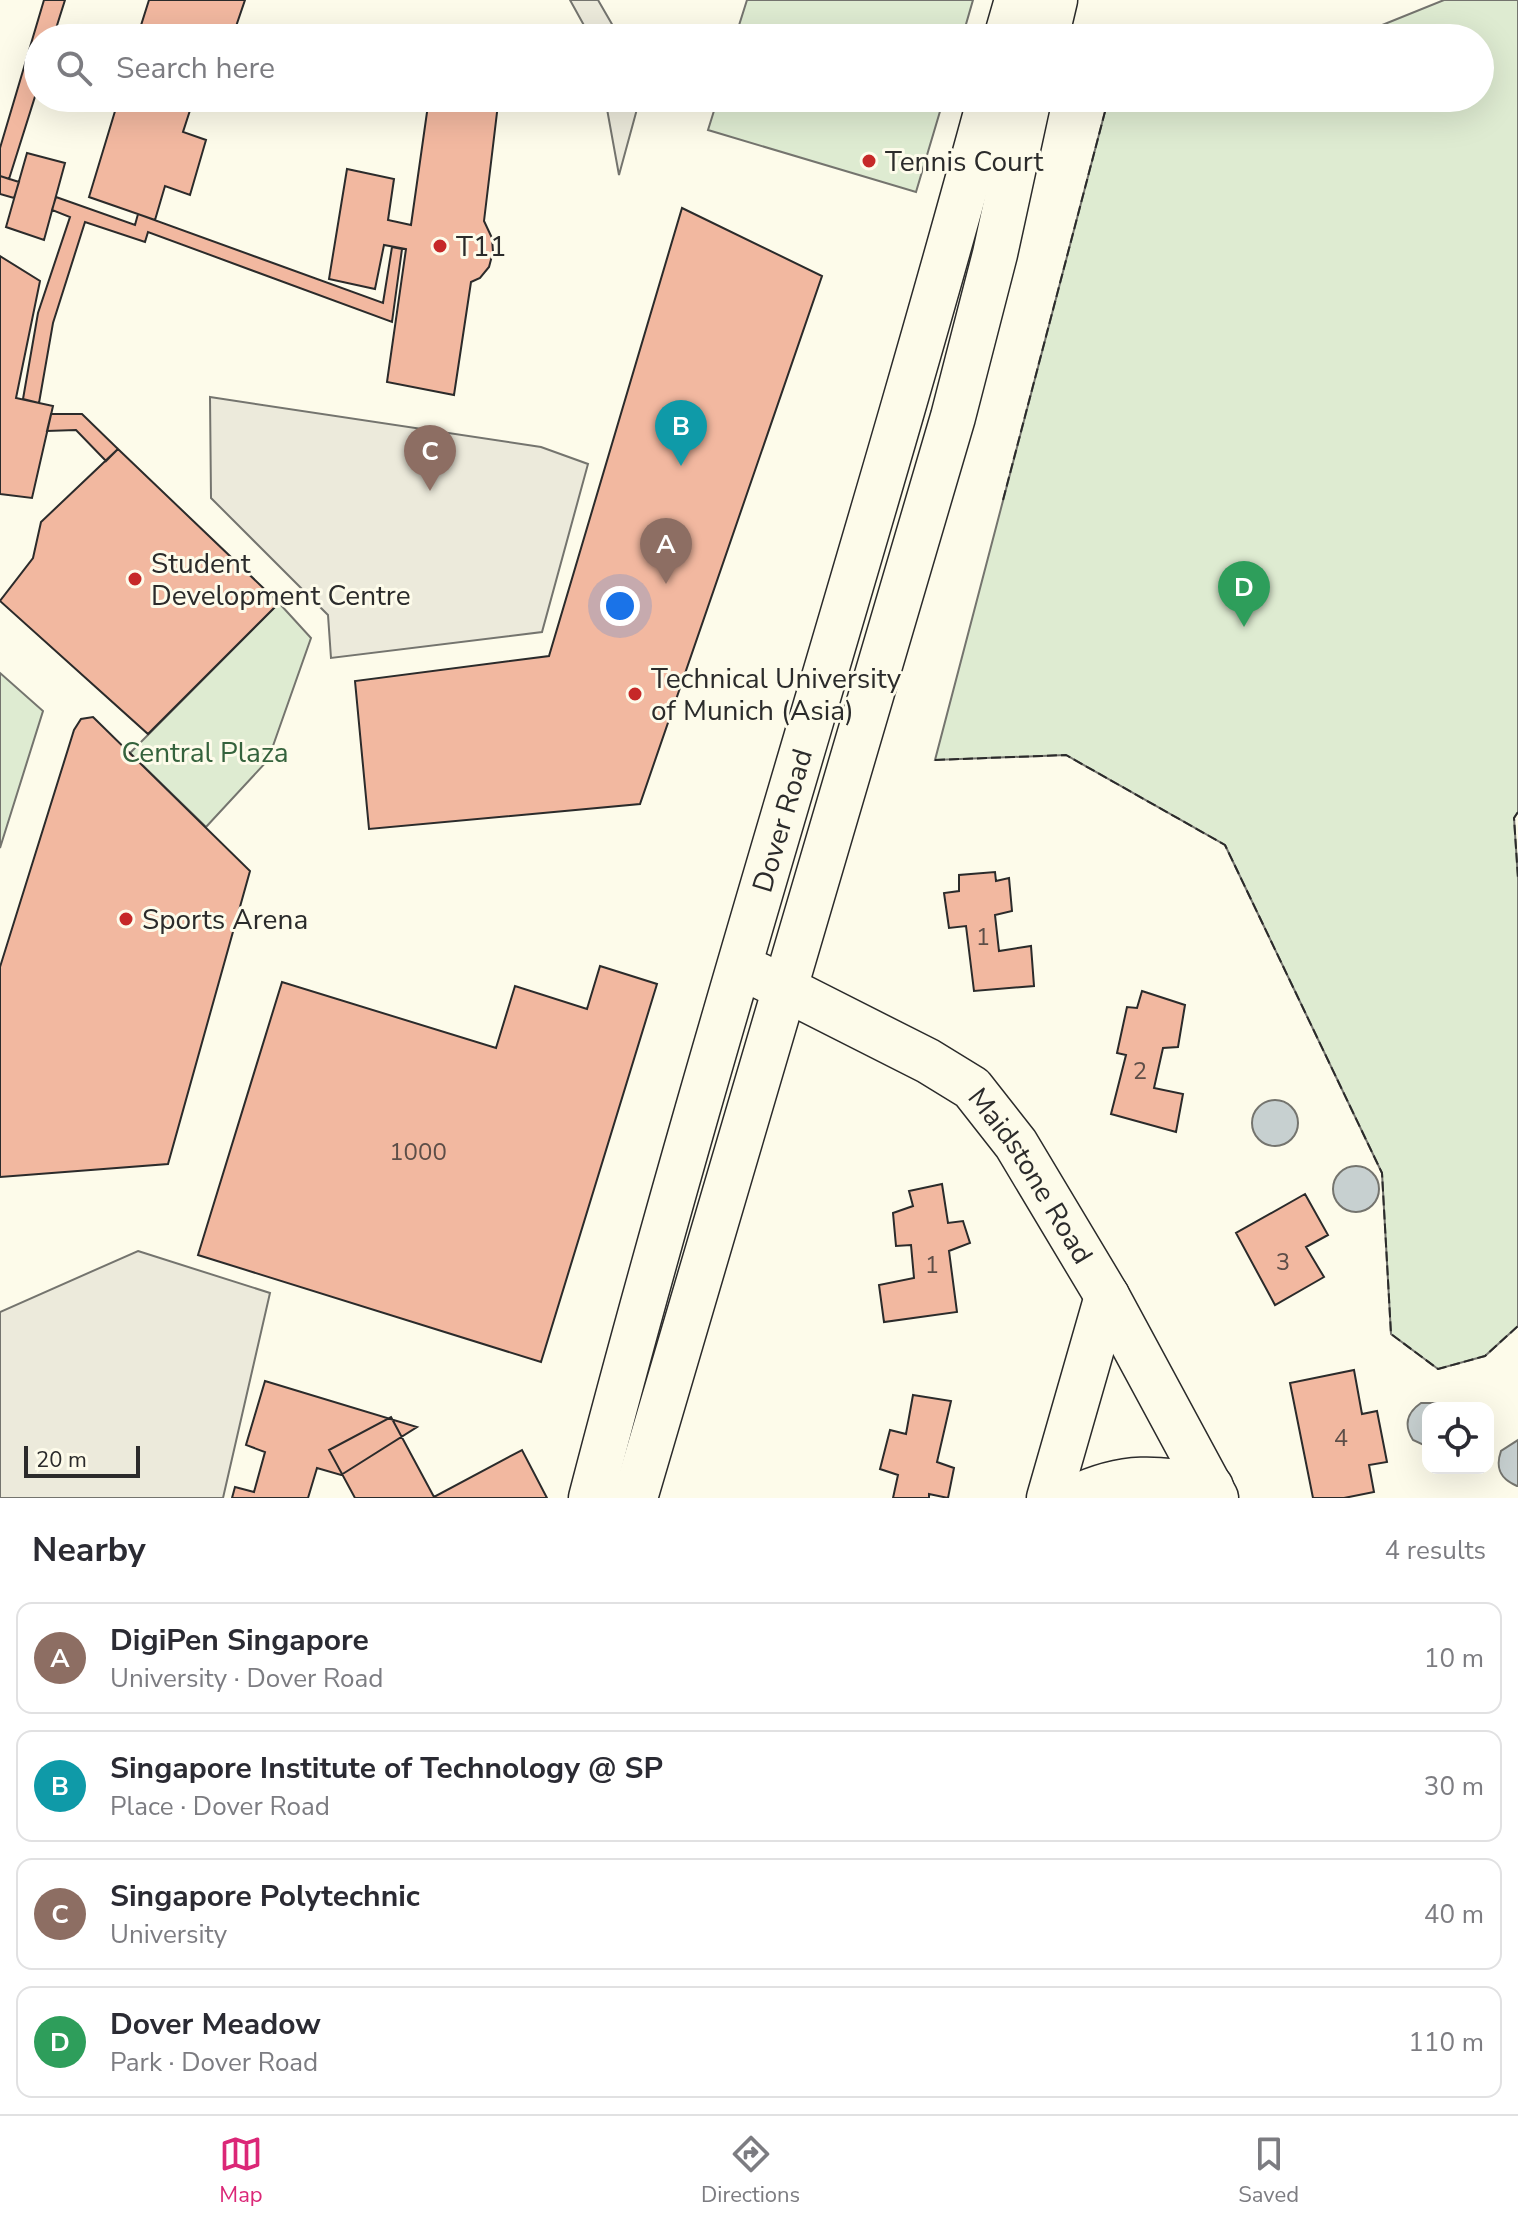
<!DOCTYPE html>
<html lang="en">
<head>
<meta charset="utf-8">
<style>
	:root { --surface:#fff; --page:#f2f2f3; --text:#2b2b33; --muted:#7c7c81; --line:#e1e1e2; --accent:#db2777 }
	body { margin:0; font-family:"Nunito Sans",sans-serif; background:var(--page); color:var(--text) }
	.controls { position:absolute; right:24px; bottom:24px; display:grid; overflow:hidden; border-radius:16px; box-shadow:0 8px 32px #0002 }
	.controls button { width:72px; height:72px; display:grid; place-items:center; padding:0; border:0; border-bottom:2px solid var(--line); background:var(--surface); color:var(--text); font:40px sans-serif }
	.scale { position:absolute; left:24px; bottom:20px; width:116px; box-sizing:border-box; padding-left:8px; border:4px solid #2b2b2b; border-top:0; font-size:22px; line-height:28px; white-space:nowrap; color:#2b2b2b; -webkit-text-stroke:6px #fdfbea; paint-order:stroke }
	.you { position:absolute; left:620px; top:606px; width:28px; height:28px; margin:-20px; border:6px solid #fff; border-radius:50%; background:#1a73e8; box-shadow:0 0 0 12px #1a73e833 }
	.badge { display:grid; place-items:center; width:52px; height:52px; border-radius:50%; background:var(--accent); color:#fff; font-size:26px; font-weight:700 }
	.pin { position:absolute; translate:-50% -66px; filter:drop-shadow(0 2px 4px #0008) }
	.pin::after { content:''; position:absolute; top:42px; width:28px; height:24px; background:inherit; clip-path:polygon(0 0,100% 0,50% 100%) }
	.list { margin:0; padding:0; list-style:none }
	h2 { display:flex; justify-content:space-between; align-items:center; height:104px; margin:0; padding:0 32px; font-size:34px }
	h2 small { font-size:26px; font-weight:400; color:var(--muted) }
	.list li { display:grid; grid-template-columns:52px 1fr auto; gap:24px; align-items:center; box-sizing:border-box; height:112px; margin:0 16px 16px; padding:0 16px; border:2px solid var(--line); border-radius:16px }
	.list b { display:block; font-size:30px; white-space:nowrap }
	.list p { margin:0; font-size:26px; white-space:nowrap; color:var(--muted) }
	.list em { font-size:26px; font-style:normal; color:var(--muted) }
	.icon { flex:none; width:44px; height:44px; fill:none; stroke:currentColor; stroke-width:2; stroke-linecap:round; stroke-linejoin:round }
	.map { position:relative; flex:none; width:1518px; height:1498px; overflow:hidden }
	.search { position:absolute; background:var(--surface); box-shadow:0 8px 32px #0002; left:24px; right:24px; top:24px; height:88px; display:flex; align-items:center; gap:20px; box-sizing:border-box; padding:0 28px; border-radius:44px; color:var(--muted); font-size:30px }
	.sheet { height:616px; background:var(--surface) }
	nav { display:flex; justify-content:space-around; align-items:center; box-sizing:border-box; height:112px; border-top:2px solid var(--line); background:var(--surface); font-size:22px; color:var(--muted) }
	nav a { display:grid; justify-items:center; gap:4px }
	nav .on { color:var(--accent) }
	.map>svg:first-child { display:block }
	.green { fill:#deebd1; stroke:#74746e; stroke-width:2 }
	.parking { fill:#eceadb; stroke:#74746e; stroke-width:2 }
	.water { fill:#c7d0d0; stroke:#74746e; stroke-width:2 }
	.building { fill:#f2b8a0; stroke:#2b2b2b; stroke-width:2 }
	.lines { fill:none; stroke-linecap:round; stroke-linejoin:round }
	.minor-casing { stroke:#2b2b2b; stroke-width:47 }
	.minor { stroke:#fdfbea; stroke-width:44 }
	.fence { stroke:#2b2b2b; stroke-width:2; stroke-dasharray:10 4; stroke-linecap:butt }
	.poi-dot { fill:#c62828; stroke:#fdfbea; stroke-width:3 }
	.labels { text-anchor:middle; stroke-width:6; stroke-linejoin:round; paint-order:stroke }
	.number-label { font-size:24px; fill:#5d4e48 }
	.poi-label { font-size:28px; fill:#2b2b2b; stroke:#fdfbea; text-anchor:start }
	.park-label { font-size:28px; fill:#34623c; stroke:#fdfbea }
	.street-label { font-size:28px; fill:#2b2b2b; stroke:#fdfbea }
</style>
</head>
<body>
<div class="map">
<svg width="1518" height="1498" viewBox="0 0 1518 1498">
	<rect width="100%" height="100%" fill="#fdfbea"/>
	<path class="green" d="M747,0H973L962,38H735Z
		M1444,0H1518V812L1514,818L1518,878V1326L1485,1356L1438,1369L1391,1334L1382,1173L1225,845L1066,755L935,760L1107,104L1132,98H1480V38H1350Z
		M718,98H944L916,192L708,130Z
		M279,603L311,638L268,760L206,827L130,753Z
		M0,673L43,711L0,848Z"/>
	<path class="parking" d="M570,0H598L620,38H591Z
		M605,98H640L619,175Z
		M210,397L541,447L588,464L542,632L331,658L328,615L211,498Z
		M138,1251L270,1293L223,1498H0V1312Z"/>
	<path class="water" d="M1252 1123a23 23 0 1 1 46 0a23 23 0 1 1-46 0Z
		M1333 1189a23 23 0 1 1 46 0a23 23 0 1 1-46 0Z
		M1421,1403H1435L1444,1408H1428V1447L1413,1440C1404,1426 1406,1413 1421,1403Z
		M1518,1440V1486H1517C1500,1479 1495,1468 1501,1451Z"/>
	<path class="building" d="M44,0H65L53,38H38V87L9,179L0,176V148Z
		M149,0H245L232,38L214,35L213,38H137Z
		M119,98H194L183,132L206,140L190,195L165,186L155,220L89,197Z
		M429,98H469L498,104L484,221L492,238L493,252L489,267L480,278L471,282L454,395L387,382L406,249L384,245L375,289L329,279L347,169L394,179L388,220L411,225Z
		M27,153L65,163L44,240L6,227Z
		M0,176L19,182L14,198L0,194Z
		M56,197L135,225L138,214L383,303L392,247L402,249L392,322L148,232L145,242L85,222L53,323L39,403L23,399L38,313L70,217L52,210Z
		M682,208L822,276L640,804L369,829L355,681L549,656Z
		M0,256L40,281L16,398L53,406L32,498L0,494Z
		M51,414H82L118,449L106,461L76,430L47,431Z
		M118,449L279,603L148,734L0,601L33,558L41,522Z
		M93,717L250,871L168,1164L0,1177V967L74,730L81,719Z
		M995,872L996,881L1009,878L1012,911L995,915L999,951L1031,946L1034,986L974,991L966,926L949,928L944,893L959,891V875Z
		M600,966L657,984L541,1362L198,1255L282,982L496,1048L515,986L587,1009Z
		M1142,991L1185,1005L1178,1047L1163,1048L1154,1088L1183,1094L1176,1132L1111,1114L1126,1055L1117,1053L1127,1007L1137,1008Z
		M942,1184L948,1223L963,1221L970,1243L949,1251L957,1312L884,1322L879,1285L914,1278L911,1245L896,1246L893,1213L913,1206L909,1191Z
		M1305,1194L1328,1235L1306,1247L1324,1277L1275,1305L1236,1233Z
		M1354,1370L1362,1414L1377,1411L1387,1462L1369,1465L1374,1492L1344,1498H1313L1290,1383Z
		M265,1381L417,1427L341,1475L317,1468L308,1498H232L235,1487L254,1492L265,1452L246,1445Z
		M913,1395L951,1401L937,1462L954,1468L948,1498L929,1494V1498H893L898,1475L880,1469L890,1430L906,1434Z
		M391,1417L434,1497L522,1450L547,1498H355L329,1450Z"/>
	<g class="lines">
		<defs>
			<g id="minor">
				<path d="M1006,38L1017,0"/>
				<path d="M1046,38L1055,0"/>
				<path id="s1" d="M758,975L928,1061L972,1088L1016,1144L1107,1296L1216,1498"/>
				<path id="s2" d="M591,1498C713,1028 863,566 990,98"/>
				<path d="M635,1498L953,417L995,254L1029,98"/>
				<path d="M1049,1498L1107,1296"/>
				<path d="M1074,1498C1126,1473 1156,1478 1211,1487"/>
			</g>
		</defs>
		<use href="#minor" class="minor-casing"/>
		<use href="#minor" class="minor"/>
		<path class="fence" d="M1003,500L1107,104
			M935,760L1066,755L1225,845L1382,1173L1391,1334L1438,1369L1485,1356L1518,1326
			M1518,812L1514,818L1518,878"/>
	</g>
	<g class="poi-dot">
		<circle cx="869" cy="161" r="8"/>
		<circle cx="440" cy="246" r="8"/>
		<circle cx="135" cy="579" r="8"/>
		<circle cx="635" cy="694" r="8"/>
		<circle cx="126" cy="919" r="8"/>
	</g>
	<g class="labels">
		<g class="number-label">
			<text x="983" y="945">1</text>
			<text x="1140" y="1079">2</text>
			<text x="418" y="1160">1000</text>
			<text x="1283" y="1270">3</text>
			<text x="932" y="1273">1</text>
			<text x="1341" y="1446">4</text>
		</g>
		<g class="poi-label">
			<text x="885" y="171">Tennis Court</text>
			<text x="456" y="256">T11</text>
			<text x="151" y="573">Student<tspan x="151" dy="32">Development Centre</tspan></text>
			<text x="651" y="688">Technical University<tspan x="651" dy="32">of Munich (Asia)</tspan></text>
			<text x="142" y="929">Sports Arena</text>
		</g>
		<g class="park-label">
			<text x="205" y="762">Central Plaza</text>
		</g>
		<g class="street-label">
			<text dy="10" stroke="none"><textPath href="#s2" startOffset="704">Dover Road</textPath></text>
			<text dy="10" stroke="none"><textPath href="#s1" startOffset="348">Maidstone Road</textPath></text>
		</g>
	</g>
</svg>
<div class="controls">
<button><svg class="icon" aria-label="locate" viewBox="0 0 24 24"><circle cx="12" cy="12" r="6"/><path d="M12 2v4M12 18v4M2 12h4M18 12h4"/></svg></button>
</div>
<div class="scale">20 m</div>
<div class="you"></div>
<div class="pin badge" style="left:666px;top:584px;background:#8d6e63">A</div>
<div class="pin badge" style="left:681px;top:466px;background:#0f9aa8">B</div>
<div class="pin badge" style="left:430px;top:491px;background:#8d6e63">C</div>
<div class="pin badge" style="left:1244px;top:627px;background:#2e9e5b">D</div>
<div class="search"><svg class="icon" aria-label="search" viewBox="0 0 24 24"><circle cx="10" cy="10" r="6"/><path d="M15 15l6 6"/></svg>Search here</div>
</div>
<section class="sheet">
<h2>Nearby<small>4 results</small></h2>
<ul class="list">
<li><span class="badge" style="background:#8d6e63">A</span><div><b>DigiPen Singapore</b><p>University · Dover Road</p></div><em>10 m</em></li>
<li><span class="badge" style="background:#0f9aa8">B</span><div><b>Singapore Institute of Technology @ SP</b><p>Place · Dover Road</p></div><em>30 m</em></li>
<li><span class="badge" style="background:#8d6e63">C</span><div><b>Singapore Polytechnic</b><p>University</p></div><em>40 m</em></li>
<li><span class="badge" style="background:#2e9e5b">D</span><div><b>Dover Meadow</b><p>Park · Dover Road</p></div><em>110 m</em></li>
</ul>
</section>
<nav>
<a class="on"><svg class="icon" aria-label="map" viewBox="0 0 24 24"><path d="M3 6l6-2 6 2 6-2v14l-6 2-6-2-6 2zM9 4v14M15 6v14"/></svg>Map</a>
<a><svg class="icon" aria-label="directions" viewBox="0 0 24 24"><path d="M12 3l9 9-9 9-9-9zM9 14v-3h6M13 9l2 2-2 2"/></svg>Directions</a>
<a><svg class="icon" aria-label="saved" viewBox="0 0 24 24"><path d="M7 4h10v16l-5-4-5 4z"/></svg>Saved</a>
</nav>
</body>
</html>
